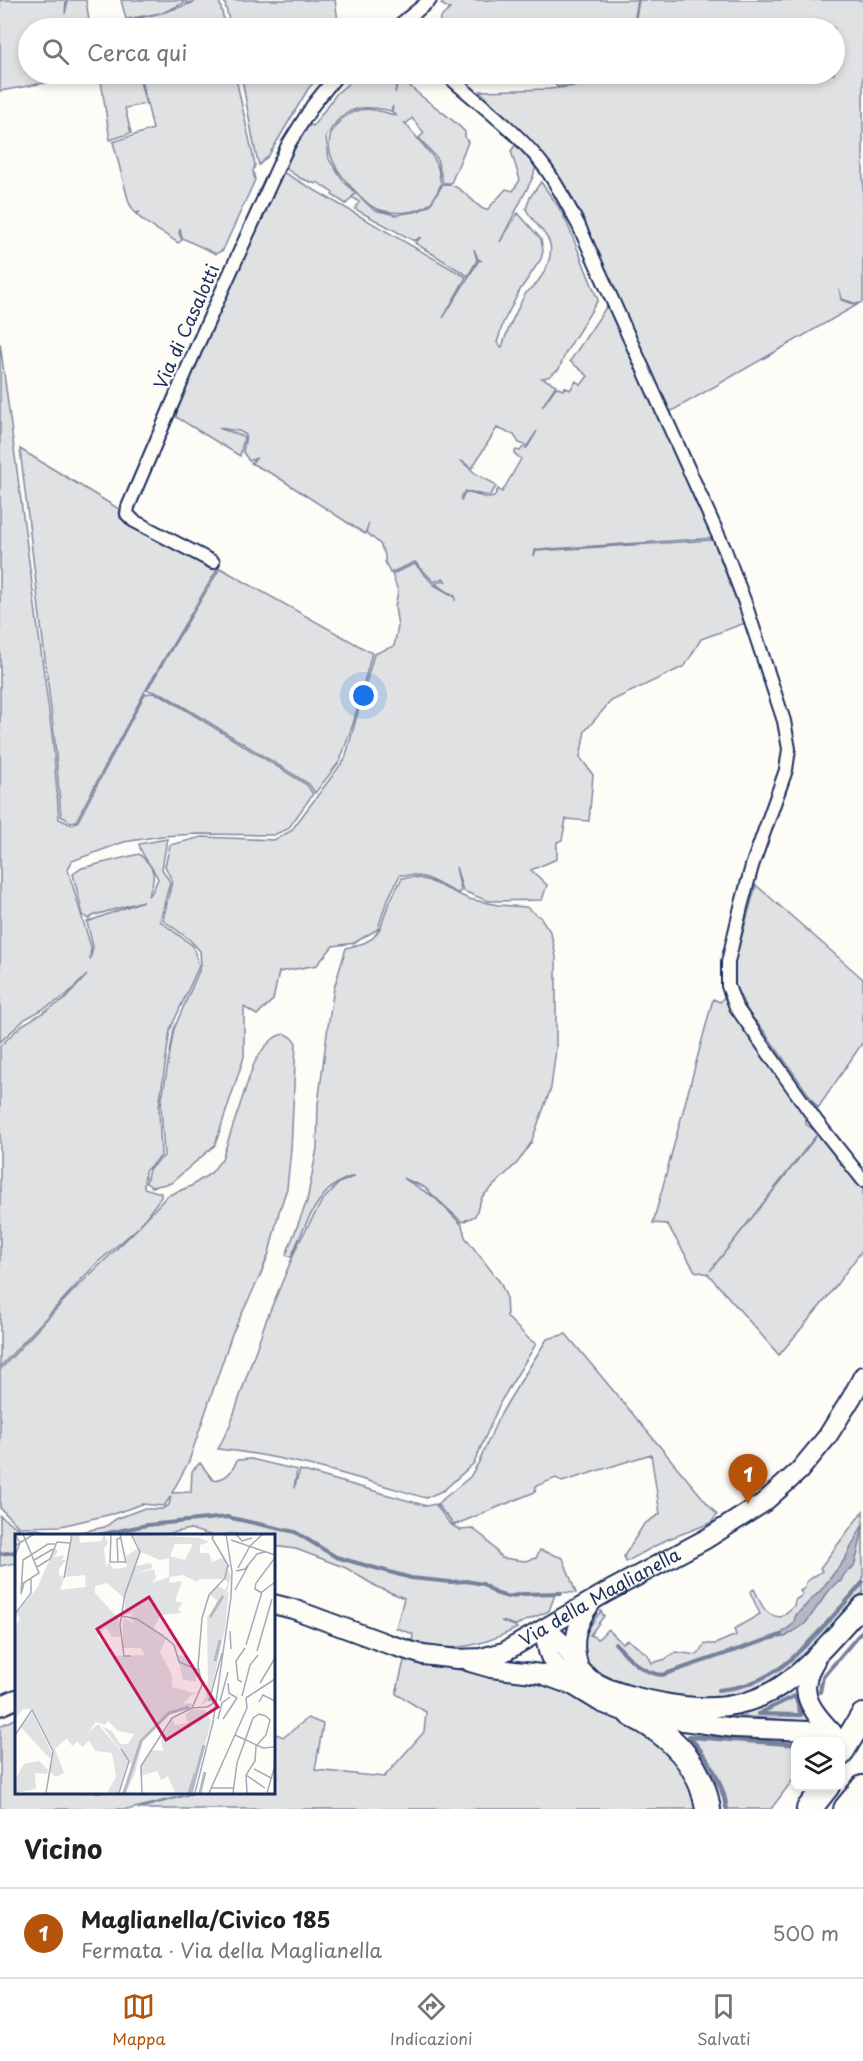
<!DOCTYPE html>
<html lang="it">
<head>
<meta charset="utf-8">
<style>
	:root { --surface:#fff; --page:#f2f2f2; --text:#202124; --muted:#757577; --line:#e0e0e0; --accent:#b45309 }
	body { margin:0; font-family:"Playpen Sans",sans-serif; background:var(--page); color:var(--text) }
	.controls { position:absolute; right:18px; bottom:18px; display:grid; overflow:hidden; border-radius:12px; box-shadow:0 3px 9px #0003 }
	.controls button { width:54px; height:54px; display:grid; place-items:center; padding:0; border:0; border-bottom:2px solid var(--line); background:var(--surface); color:var(--text); font:30px sans-serif }
	.you { position:absolute; left:364px; top:696px; width:21px; height:21px; margin:-15px; border:4px solid #fff; border-radius:50%; background:#1a73e8; box-shadow:0 0 0 9px #1a73e833 }
	.badge { display:grid; place-items:center; width:39px; height:39px; border-radius:50%; background:var(--accent); color:#fff; font-size:20px; font-weight:700 }
	.pin { position:absolute; translate:-50% -50px; filter:drop-shadow(0 2px 3px #0008) }
	.pin::after { content:''; position:absolute; top:32px; width:21px; height:18px; background:inherit; clip-path:polygon(0 0,100% 0,50% 100%) }
	.list { margin:0; padding:0; list-style:none }
	h2 { display:flex; justify-content:space-between; align-items:center; height:78px; margin:0; padding:0 24px; font-size:26px }
	h2 small { font-size:20px; font-weight:400; color:var(--muted) }
	.list li { display:grid; grid-template-columns:39px 1fr auto; gap:18px; align-items:center; box-sizing:border-box; height:90px; padding:0 24px; border-top:2px solid var(--line) }
	.list b { display:block; font-size:22px; white-space:nowrap }
	.list p { margin:0; font-size:20px; white-space:nowrap; color:var(--muted) }
	.list em { font-size:20px; font-style:normal; color:var(--muted) }
	.icon { flex:none; width:33px; height:33px; fill:none; stroke:currentColor; stroke-width:2; stroke-linecap:round; stroke-linejoin:round }
	.map { position:relative; flex:none; width:863px; height:1809px; overflow:hidden }
	.search { position:absolute; background:var(--surface); box-shadow:0 3px 9px #0003; left:18px; right:18px; top:18px; height:66px; display:flex; align-items:center; gap:15px; box-sizing:border-box; padding:0 21px; border-radius:33px; color:var(--muted); font-size:22px }
	.sheet { height:168px; background:var(--surface) }
	nav { display:flex; justify-content:space-around; align-items:center; box-sizing:border-box; height:84px; border-top:2px solid var(--line); background:var(--surface); font-size:16px; color:var(--muted) }
	nav a { display:grid; justify-items:center; gap:3px }
	nav .on { color:var(--accent) }
	.map>svg:first-child { display:block }
	.green { fill:#e0e1e3; stroke:#7e88a0; stroke-width:1.5; fill-rule:evenodd }
	.water { fill:#b3b8c5; stroke:#76819c; stroke-width:1.5 }
	.lines { fill:none; stroke-linecap:round; stroke-linejoin:round }
	.stream { stroke:#76819c; stroke-width:4 }
	.street-casing { stroke:#1b2f5e; stroke-width:16 }
	.secondary-casing { stroke:#1b2f5e; stroke-width:22 }
	.highway-casing { stroke:#1b2f5e; stroke-width:28 }
	.street { stroke:#fdfcf7; stroke-width:12 }
	.secondary { stroke:#fdfcf7; stroke-width:18 }
	.highway { stroke:#fdfcf7; stroke-width:24 }
	.labels { text-anchor:middle; stroke-width:4.5; stroke-linejoin:round; paint-order:stroke }
	.street-label { font-size:18px; fill:#1b2f5e; stroke:#fdfcf7 }
	.inset-river { fill:none; stroke:#b3b8c5; stroke-width:3 }
	.inset-road { fill:none; stroke:#a3aaba; stroke-width:1.5 }
	.view { fill:#c2185b; fill-opacity:0.15; stroke:#c2185b; stroke-width:3 }
	.inset-edge { fill:none; stroke:#1b2f5e; stroke-width:3 }
</style>
</head>
<body>
<div class="map">
<svg width="863" height="1809" viewBox="0 0 863 1809">
	<rect width="100%" height="100%" fill="#fdfcf7"/>
	<filter id="ink" filterUnits="userSpaceOnUse"><feTurbulence type="fractalNoise" baseFrequency=".0167" numOctaves="2"/><feDisplacementMap in="SourceGraphic" scale="12" xChannelSelector="R" yChannelSelector="G"/><feConvolveMatrix kernelMatrix="1 2 1 2 8 2 1 2 1" color-interpolation-filters="sRGB"/></filter>
	<g filter="url(#ink)">
		<path class="green" d="M0,0H66L65,14L68,0H86L90,28H69L66,18L51,24L48,28H28V74H47L52,80L50,82L0,91Z
			M121,0H182L184,3L162,13L195,2L186,3L185,0H219L226,28H129L127,21L161,13L126,19Z
			M224,0H335L339,28H231Z
			M446,0H638L633,28H439L440,18L450,9L441,4Z
			M639,0H863V302L857,304L842,299L839,288L841,300L857,305L670,412L639,347L571,195L551,164L480,91L549,89L620,81L557,87L549,74H623L619,80L623,78L624,74H655L653,82H650L654,83L656,74H834V28H634Z
			M100,74H138L146,104L125,108L131,133L110,140Z
			M140,74H235L255,165L253,171L255,180L223,250L216,254L182,238L180,228L179,233L182,240L178,243C164,232 148,227 136,214L140,212L135,213L129,203L113,142L153,129Z
			M241,74H321L308,89L269,155L259,165L255,150Z
			M360,74H398L395,93L400,74C414,96 446,111 465,132V137L468,142L451,183H443L437,158L419,138L424,133L412,118L406,124L404,122L434,158L438,168L441,184C438,191 435,199 429,204C416,214 391,215 375,208C366,204 359,194 351,187C333,167 317,141 342,119C360,103 378,110 397,116L392,112L393,106L391,111C369,106 349,104 334,125C331,129 329,134 326,137L329,159L332,164L343,181L374,210L396,215L419,211L430,205L443,184C459,183 470,200 483,209L487,210L506,189L513,191L520,180L511,151L518,141L537,163L533,177L500,242L518,213L541,239L543,251L541,259L520,290L503,323L497,343L502,347C507,329 516,313 524,296C526,291 531,290 534,286C544,275 553,258 550,244C547,232 532,222 526,209L530,197L541,182L558,206L567,223L598,300L566,352L559,369L548,377L542,378L556,385L542,407L556,387L563,390L565,387L570,390L576,381L581,385L588,376L570,361L609,303L714,538L535,550L534,556L536,551L713,540L745,623L701,639L685,666L611,701L585,731L580,757L593,775L589,821L566,819L562,840L557,842V859L531,870L547,885L542,900L488,901L463,891L456,867L461,891L457,893L427,878L414,875H400L386,903L378,929L354,943L333,946L317,965L279,972L273,1000L257,1015L244,1007V1057L215,1145L171,1183L152,1187L146,1183L149,1169L164,1156L161,1104L174,1029L201,966L200,951L190,940L163,920L172,881L165,866L170,845L202,837L274,840L291,831L345,759L374,654L394,646L398,626L395,607L398,591L392,574L415,564L434,585L455,597V601V596L435,584L443,580L446,582L443,578L434,582L415,562L390,573L385,562V555L380,544L366,532L369,523L365,534L276,476L251,463L257,458L249,461L243,452L246,435L239,431L219,428C227,432 236,432 244,437L240,456L176,417L178,406L193,369L283,172L466,277L443,318L479,260L482,261L478,259L474,249L477,260L468,276L415,243L421,237L414,241L355,209L359,202L352,197L355,194L346,204L332,195L333,193L317,182L316,184L300,178L285,168L308,124L313,126L337,93ZM497,428L514,435L519,443L527,446L537,431L527,448L523,447L520,451L516,450L514,453L521,459L502,492L498,489L494,497L488,498L465,492L461,501V497L465,491L489,496L496,487L493,483L476,474L460,460L472,468Z
			M0,343L53,742L59,819L72,825L78,821L145,694L153,693L163,696L307,785L313,794L288,829L273,835L198,834L161,836L124,842L72,861L68,870L91,947L90,960L93,947L87,922L143,901L95,915L88,919L83,915L73,874L82,868L139,854C157,869 156,877 148,896L152,892L158,879C153,866 141,857 139,844L167,839L162,869L170,882L160,921L193,946L199,966L170,1030L159,1107L161,1156L145,1171L144,1188L161,1193V1197L140,1225L167,1196L191,1186L211,1173L222,1159L253,1066C259,1053 282,1018 296,1043L291,1149L287,1188L279,1212L269,1253L260,1276L232,1334L189,1461L172,1493L191,1492L192,1471L200,1463L213,1480C227,1479 232,1472 237,1460L251,1459L297,1470L294,1488L300,1470L427,1506L435,1504L450,1524L460,1530L473,1529L484,1537L502,1558L525,1561L536,1558L540,1550L563,1558L576,1593L556,1592L549,1611L516,1625L501,1621L515,1626L517,1628C481,1647 451,1653 412,1642L413,1634L396,1628L404,1598L377,1587L346,1568L296,1549L273,1546V1536L231,1534L213,1536L190,1529L157,1536H16V1563L0,1566V1516L22,1531L36,1529L65,1535L105,1527L116,1519L142,1509H162L169,1505L171,1496L164,1506L142,1504L116,1513L61,1526L19,1527L0,1508V1370L72,1292L140,1226L97,1263L0,1367V1046L22,1025L64,1000L87,975L63,998L25,1019L0,1042Z
			M20,449L119,509L120,518L210,569L218,568L145,691L76,821L71,822L61,816L55,743Z
			M220,568L372,653L353,724L340,761L315,793L309,784L163,694L147,690Z
			M414,877L427,880L469,899L498,905L526,907L541,918L551,933L556,957V1049L551,1088L531,1143L518,1162L482,1197L475,1216L462,1222L424,1187L403,1178L434,1197L462,1225L465,1237L500,1282L506,1296L507,1317L529,1339L536,1344L501,1401L474,1463L444,1490L426,1498C358,1478 290,1456 218,1449L230,1425L265,1323L298,1244L322,1201L339,1183L355,1176C319,1183 305,1226 291,1257L286,1255L307,1201L317,1148L318,1104L328,1026L334,988L346,948L364,943L373,938L381,927L388,905L402,878Z
			M756,885L863,979V1042L818,1108L764,1031L750,1015L736,988L733,968Z
			M726,995L806,1110V1124L818,1133L710,1271L819,1133L863,1185V1249L826,1299L779,1355L708,1274L695,1271L667,1224L653,1223L713,999L720,1002Z
			M566,1334L717,1515L711,1523L666,1540L626,1562L624,1556L644,1524L660,1514L651,1454L562,1482L556,1478L536,1486L535,1492L454,1525L437,1504L470,1477L479,1462L498,1419L509,1400L547,1339Z
			M863,1511V1592L797,1662L775,1679L738,1696L733,1694C722,1695 711,1698 700,1697C674,1696 589,1683 583,1653C580,1637 592,1623 601,1611L604,1616L590,1635L598,1639L608,1629L622,1643L628,1640L648,1655L652,1663L666,1659L676,1652L697,1655L705,1644H715L736,1635L734,1629L760,1614L750,1592L754,1589C762,1604 763,1616 781,1617L794,1606L795,1600L803,1595L800,1591L805,1588L806,1582L822,1571L820,1568Z
			M405,1657L489,1677L535,1678L609,1712L677,1754L701,1809H138L194,1793L131,1809H0V1726L16,1718V1792H273V1733L284,1737L308,1718L323,1724L315,1770L384,1777L424,1732L426,1712L396,1694Z
			M799,1684L814,1722L725,1715C753,1711 776,1701 799,1684Z
			M685,1738L795,1746V1777L771,1809H725C720,1780 705,1758 685,1738Z"/>
		<path class="water" d="M863,1524C863,1530 856,1564 853,1567C846,1573 845,1571 841,1581L835,1584L828,1592L805,1624L785,1637L779,1638L778,1636L793,1624L796,1615L821,1590L845,1559Z"/>
		<g class="lines">
			<path class="stream" d="M93,1536L147,1525L227,1517L295,1532L336,1557L411,1578L450,1582L466,1581L483,1584L495,1593L508,1597L522,1594L561,1593
				M0,1554L16,1552
				M615,1643C629,1658 641,1673 662,1675L781,1635
				M718,1690C768,1686 794,1659 826,1624C838,1610 851,1597 863,1582
				M820,1692L823,1677L863,1630
				M800,1715L758,1714L795,1696L801,1715
				M727,1809C723,1780 708,1757 689,1736L796,1744"/>
			<defs>
				<path id="street" d="M396,28L430,0
					M446,74C479,104 519,132 546,169C558,186 568,206 578,224L725,550L744,600L784,721L789,749L786,770L752,866L741,907L728,962V986L736,1007L817,1122L863,1180
					M213,562L134,521L127,514L128,507L197,346L288,145L313,105L338,74"/>
				<g id="secondary">
					<path id="s1" d="M273,1604L293,1609L388,1644L423,1655L457,1659L481,1658L504,1652L607,1592L706,1539L763,1503L799,1471L827,1437L852,1397L863,1376"/>
					<path d="M545,1629C551,1633 557,1638 562,1643C572,1655 577,1670 590,1679C612,1693 639,1698 664,1703C768,1722 799,1675 863,1605"/>
					<path d="M545,1629C546,1659 553,1663 572,1684"/>
					<path d="M815,1661C796,1691 810,1709 832,1732"/>
					<path d="M470,1662L491,1668L541,1674L574,1686L602,1703L631,1714L735,1728L832,1732"/>
					<path d="M578,1664C571,1641 577,1622 591,1603"/>
					<path d="M0,1706L16,1699"/>
				</g>
				<path id="highway" d="M631,1714C671,1734 701,1763 708,1809
					M840,1754L863,1716
					M809,1809L827,1786
					M846,1809L863,1788"/>
			</defs>
			<use href="#street" class="street-casing"/>
			<use href="#secondary" class="secondary-casing"/>
			<use href="#highway" class="highway-casing"/>
			<use href="#street" class="street"/>
			<use href="#secondary" class="secondary"/>
			<use href="#highway" class="highway"/>
		</g>
	</g>
	<g class="labels">
		<g class="street-label">
			<text transform="translate(187 327) rotate(-66)" y="6">Via di Casalotti</text>
			<text dy="6" stroke="none"><textPath href="#s1" startOffset="351">Via della Maglianella</textPath></text>
		</g>
	</g>
	<g transform="translate(15 1534)">
		<rect width="260" height="260" fill="#fdfcf7"/>
		<path d="M57,0H64L65,9L86,7L89,0L93,9L89,14L91,33L94,28L98,35L112,33L111,22L124,14L117,0L185,4L194,8L185,11V19H194L197,28L209,23L216,43L212,57L209,61L214,57L210,95L194,166L185,172L191,163L193,145L192,84L199,77L202,66L195,61L203,52L210,56L213,49L209,45H184L182,48L168,41L155,43L154,49L167,47L160,67L168,69L163,75L166,79L146,81L138,95L151,105L145,118L157,141V153L183,160H177L168,170L176,169L177,173L152,181L128,206L120,239L111,259H106L117,240V231L87,192L97,197L105,210H113L119,200L103,197L93,187L90,191L81,188L73,198L83,190L113,226L104,259H92L101,243L97,219L80,217L74,206L68,213L62,208L57,212L52,204L40,215L49,239L41,243L34,237L39,217L17,175H8L0,185V94L5,84L1,80L22,54L40,14L43,17L39,23L49,21L47,26H51L44,35V41L49,44L45,56L71,53L70,41L50,43ZM160,10H178L170,26L155,22ZM126,18L145,26L154,24V43L136,49L141,44L139,35L117,41L137,34L136,29L120,32ZM92,49L110,65V81L119,79L115,83L119,90L108,83V114H126L130,121L100,122L82,102L91,93L97,103H105L104,85L80,59V52ZM162,121L174,123V132L182,136L181,148L168,145ZM177,175L190,176L196,187L178,259H160L153,242L146,246L142,237L125,242V234L137,216L148,217L146,205L158,185L160,191L173,189L170,181ZM17,179L37,219L35,225L6,193ZM24,227L33,236L32,240L20,239L21,255L0,259V246L9,230Z" fill="#e0e1e3" fill-rule="evenodd"/>
		<path class="inset-river" d="M195,83L208,62M200,127L205,106M109,259L126,207L154,179L174,173M174,259L180,240M176,259L189,211M185,259L190,238"/>
		<path class="inset-road" d="M96,0L95,28H111M105,0L111,29M120,0H147M221,0L227,7L237,4M199,1L197,4L214,33M216,6L260,21M0,12L19,0M0,22L5,9L0,0M19,26L38,15M103,28L102,5L106,4M22,33L35,25L42,8L55,9M223,34L235,12L248,0M221,37L230,35L242,20L250,18M49,44L57,0M9,49L6,60L8,26L33,10H40M7,50L24,39L8,0M220,56L233,32M247,59L240,55L241,49L259,25M0,80L16,59V45M107,82L122,85L147,101L159,111L164,128L183,136M215,97L216,115M231,111L247,58L260,48M242,117L257,65M116,122H109L105,91L110,60L125,18L116,0M227,148L223,146L221,127L230,114M213,149L214,159L222,164M245,149L260,124M227,162L235,131L243,121M195,164L199,169L192,173L177,174L187,151L183,132L187,84L194,61L210,44L213,30M231,164L260,145M194,167L207,119M205,167L213,138M244,168L248,161L260,167M203,185L207,169L215,163M208,185L222,164M0,201L17,176L38,217L31,259M220,201L248,214L260,213M239,235L256,244M231,241L250,254M197,254H218M104,259L114,227L106,215M127,259L126,232L157,184L177,174M180,259L198,188L216,63L217,38L211,0M194,259L232,174L231,164M218,259L222,229L238,184L244,180L251,182M232,259L231,241L240,227L241,212L251,201L255,186L251,182M252,259L260,231"/>
		<path class="view" d="M134,63L203,173L151,206L82,95Z"/>
		<rect width="260" height="260" class="inset-edge"/>
	</g>
</svg>
<div class="controls">
<button><svg class="icon" aria-label="layers" viewBox="0 0 24 24"><path d="M12 4l9 5-9 5-9-5zM3 14l9 5 9-5"/></svg></button>
</div>
<div class="you"></div>
<div class="pin badge" style="left:748px;top:1504px">1</div>
<div class="search"><svg class="icon" aria-label="search" viewBox="0 0 24 24"><circle cx="10" cy="10" r="6"/><path d="M15 15l6 6"/></svg>Cerca qui</div>
</div>
<section class="sheet">
<h2>Vicino<small></small></h2>
<ul class="list">
<li><span class="badge">1</span><div><b>Maglianella/Civico 185</b><p>Fermata · Via della Maglianella</p></div><em>500 m</em></li>
</ul>
</section>
<nav>
<a class="on"><svg class="icon" aria-label="map" viewBox="0 0 24 24"><path d="M3 6l6-2 6 2 6-2v14l-6 2-6-2-6 2zM9 4v14M15 6v14"/></svg>Mappa</a>
<a><svg class="icon" aria-label="directions" viewBox="0 0 24 24"><path d="M12 3l9 9-9 9-9-9zM9 14v-3h6M13 9l2 2-2 2"/></svg>Indicazioni</a>
<a><svg class="icon" aria-label="saved" viewBox="0 0 24 24"><path d="M7 4h10v16l-5-4-5 4z"/></svg>Salvati</a>
</nav>
</body>
</html>
